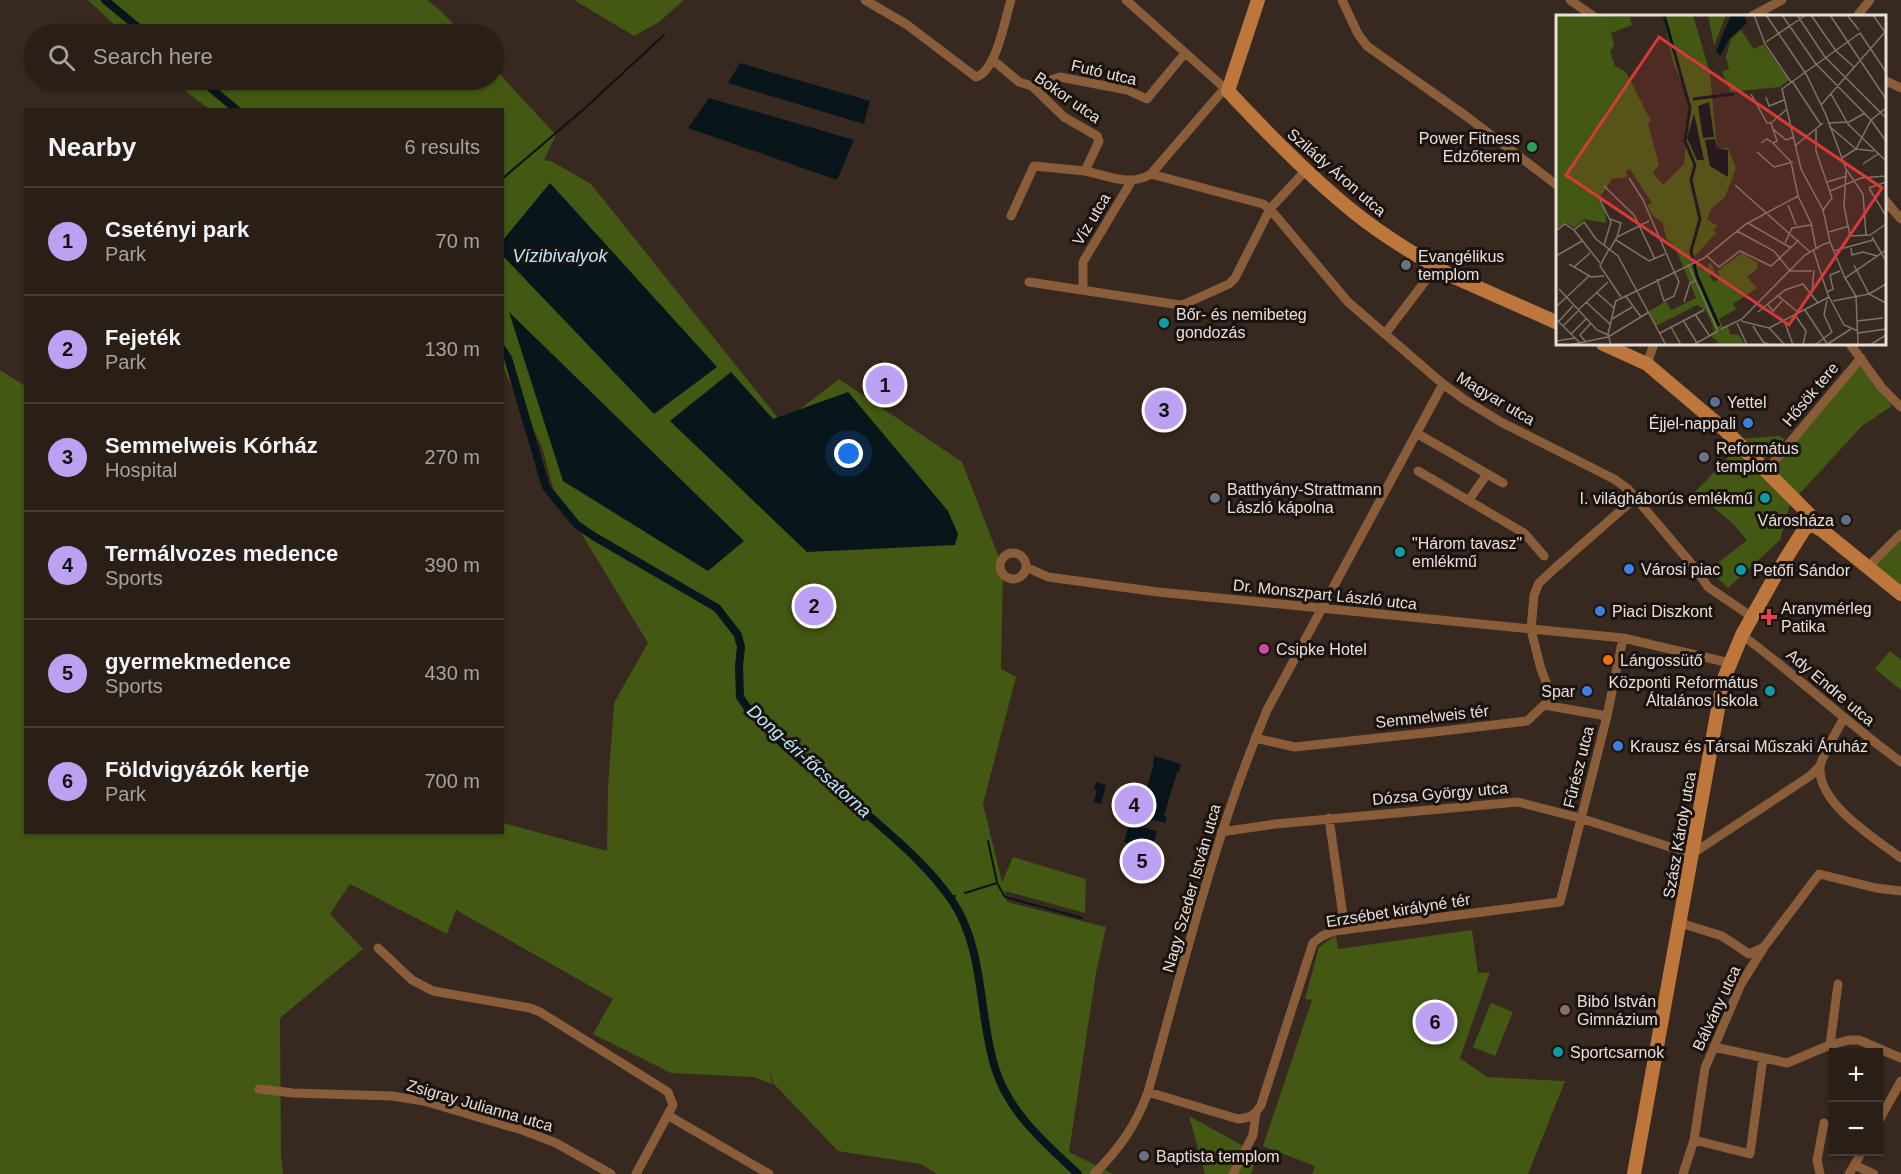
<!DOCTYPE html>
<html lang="en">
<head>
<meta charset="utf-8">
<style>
	:root { --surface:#291f17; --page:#352c24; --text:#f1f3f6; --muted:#a5a2a1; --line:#453d36; --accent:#bca0f2 }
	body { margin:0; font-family:Arial,sans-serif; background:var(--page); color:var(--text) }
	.controls { position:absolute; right:18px; bottom:18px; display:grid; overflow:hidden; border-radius:0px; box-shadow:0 2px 4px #0004 }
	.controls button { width:54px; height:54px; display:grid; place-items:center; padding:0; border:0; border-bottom:2px solid var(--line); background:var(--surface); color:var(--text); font:30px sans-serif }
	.you { position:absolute; left:849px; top:454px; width:21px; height:21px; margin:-15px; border:4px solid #fff; border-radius:50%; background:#1a73e8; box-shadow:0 0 0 9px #1a73e833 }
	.badge { display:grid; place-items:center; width:39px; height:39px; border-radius:50%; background:var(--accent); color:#111; font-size:20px; font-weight:700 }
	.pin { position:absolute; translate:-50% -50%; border:3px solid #fff; box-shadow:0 2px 6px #0006 }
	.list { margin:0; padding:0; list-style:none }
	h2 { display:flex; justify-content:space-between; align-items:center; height:78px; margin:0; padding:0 24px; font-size:26px }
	h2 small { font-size:20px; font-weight:400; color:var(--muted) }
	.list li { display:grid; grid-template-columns:39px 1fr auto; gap:18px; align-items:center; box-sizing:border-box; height:108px; padding:0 24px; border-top:2px solid var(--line) }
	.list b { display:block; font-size:22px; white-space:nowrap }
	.list p { margin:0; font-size:20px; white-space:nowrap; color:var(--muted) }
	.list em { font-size:20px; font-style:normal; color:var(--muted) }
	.icon { flex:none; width:33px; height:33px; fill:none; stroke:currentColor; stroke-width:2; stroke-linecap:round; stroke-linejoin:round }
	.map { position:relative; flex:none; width:1901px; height:1174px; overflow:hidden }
	.search { position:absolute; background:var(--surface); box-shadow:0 2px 4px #0004; left:24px; top:24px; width:480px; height:66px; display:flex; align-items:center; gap:15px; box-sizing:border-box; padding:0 21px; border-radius:33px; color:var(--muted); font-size:22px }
	.panel { position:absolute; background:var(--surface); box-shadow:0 2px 4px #0004; left:24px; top:108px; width:480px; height:726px; border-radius:0px }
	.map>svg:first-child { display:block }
	.green { fill:#425813 }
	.water { fill:#08151b }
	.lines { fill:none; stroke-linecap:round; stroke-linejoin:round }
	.stream { stroke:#08151b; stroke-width:2 }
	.canal { stroke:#08151b; stroke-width:8 }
	.street { stroke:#895c3a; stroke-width:9 }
	.secondary { stroke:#bd763c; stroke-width:14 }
	.leisure-dot { fill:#2e9e5b; stroke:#1a130f; stroke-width:2 }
	.worship-dot { fill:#6b7280; stroke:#1a130f; stroke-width:2 }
	.culture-dot { fill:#0f9aa8; stroke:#1a130f; stroke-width:2 }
	.service-dot { fill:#5c6f8a; stroke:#1a130f; stroke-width:2 }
	.shop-dot { fill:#3f7fe0; stroke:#1a130f; stroke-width:2 }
	.health-dot { fill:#e0444e; stroke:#1a130f; stroke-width:2 }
	.hotel-dot { fill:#d1479c; stroke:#1a130f; stroke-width:2 }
	.food-dot { fill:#e8710a; stroke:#1a130f; stroke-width:2 }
	.education-dot { fill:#8d6e63; stroke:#1a130f; stroke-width:2 }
	.labels { text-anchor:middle; stroke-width:6; stroke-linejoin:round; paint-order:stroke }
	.street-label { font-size:16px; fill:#e8dfd9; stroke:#1a130f }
	.poi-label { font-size:16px; fill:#e8dfd9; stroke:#1a130f; text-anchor:start }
	.water-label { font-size:18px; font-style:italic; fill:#bae9fe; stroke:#1a130f }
	.inset-river { fill:none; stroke:#08151b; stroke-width:3 }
	.inset-road { fill:none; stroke:#7e7269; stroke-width:1.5 }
	.view { fill:#d83a3a; fill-opacity:0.15; stroke:#d83a3a; stroke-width:3 }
	.inset-edge { fill:none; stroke:#e8dfd9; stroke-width:3 }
</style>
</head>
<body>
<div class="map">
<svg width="1901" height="1174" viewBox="0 0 1901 1174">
	<rect width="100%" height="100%" fill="#37291f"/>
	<path class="green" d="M88,0H427L440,10L463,34H124Z
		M574,0H684L659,22L634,36Z
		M494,68L556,135L544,160L551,161L591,184L782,423L839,379L962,462L1003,568L1001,669L1016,677L983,804L1002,882L1013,857L1086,879L1085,913L1005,891L1007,902L1106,927L1096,973L1069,1152L1113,1174H937L921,1164L838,1151L773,1083L769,1068L772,1084L754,1077L671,1073L593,1034L613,999L456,910L447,934L350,884L330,914L363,949L280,1018L281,1156L283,1174H0V370L25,386L26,832H502L503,823L607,851L608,788L614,703L648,643L581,533L583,524L559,510L542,447L503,368L502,110L209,109L171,80H494Z
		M1861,363L1892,406L1862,426L1790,504L1780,540L1728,588L1709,570L1747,540L1732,523L1695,492L1736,449L1764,478Z
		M1778,436L1785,439C1777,448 1771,459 1759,459L1739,439Z
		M1901,536V588L1874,565Z
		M1890,651L1901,660V690L1875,669Z
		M1472,930L1478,973L1490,972L1460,1058L1487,1077L1565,1081L1528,1174H1312L1315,1166L1263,1146L1312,1000L1305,999L1319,947L1336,935L1338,949Z
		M1491,1003L1513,1012L1495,1056L1473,1047Z
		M1189,1116L1258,1154L1251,1174H1205Z"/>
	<path class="water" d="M740,63L870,101L864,124L728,83Z
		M709,98L854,140L837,180L688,128Z
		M550,183L717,367L654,414L503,256V240Z
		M509,312L744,541L708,571L563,481Z
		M731,372L773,419L848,392L948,511L958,534L955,545L807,552L670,421Z
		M1154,756L1181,764L1179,772H1177L1164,816L1167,817L1165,823L1138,816L1154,764L1153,763Z
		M1096,782L1106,785L1101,804L1094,802L1097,790L1094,789Z
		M1129,824L1157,831L1152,850L1124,842Z"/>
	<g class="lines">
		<path class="stream" d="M502,179L584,109L664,35
			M988,841L997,882
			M965,893L997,883L1005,897L1082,918
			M950,898L955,896"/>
		<path class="canal" d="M105,0L146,34
			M201,80L237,110
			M502,349L508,358L546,487L577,525L595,537L717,608L738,635L741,647L739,666L740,697L749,710C784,749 827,782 868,815C899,842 930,868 953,902C985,951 978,1014 995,1068C1009,1113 1045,1143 1078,1174"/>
		<path class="street" d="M865,0L906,24L976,77C996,72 1005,19 1011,0
			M1126,0L1228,91
			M1342,0L1358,34L1367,46L1466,116L1558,186
			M1570,0L1593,16
			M1752,16L1782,0
			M1857,16L1870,0
			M993,60L1019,82L1032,86L1064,117L1097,136L1099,141L1085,171L1034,166L1011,216
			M1884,80L1901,88
			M1032,86L1060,77L1127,90L1147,99L1185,53
			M1085,171C1109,176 1129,187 1151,174L1225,88
			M1151,174L1263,204L1270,209L1348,302L1443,384L1465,400L1501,422L1614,479L1628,489L1695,568L1708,587L1752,617
			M1884,199L1901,219
			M1029,282L1180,305L1187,303L1229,284L1235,278L1270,209L1306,170
			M1083,289V262L1131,182
			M1385,334L1436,267
			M1850,344L1882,388L1901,407
			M1647,364L1654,344
			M1418,434L1503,483
			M1418,471L1524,533L1544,556
			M1766,471L1861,358
			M1469,500L1487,474
			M1000 566a13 13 0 1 1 26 0a13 13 0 1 1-26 0Z
			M1026,567L1048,577L1158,592L1623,638L1730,663
			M1868,567L1901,534
			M1742,635C1797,676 1846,722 1901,762
			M1552,705V698L1541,669L1531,630L1534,595L1539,583L1554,569L1635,498
			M1844,718C1838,729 1820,758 1820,768C1818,804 1876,839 1901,858
			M1255,738L1295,747L1443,731L1527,721L1544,705L1607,716
			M1329,818L1345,930
			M1221,832L1275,824L1518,802L1580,818L1692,854L1810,776L1820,766
			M1680,923L1722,936L1749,954L1764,947
			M378,948L412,980L433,991L530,1008L540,1012L668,1092L673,1105L636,1174
			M1830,1045L1838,984
			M1714,1047L1787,1063L1830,1045L1849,1040H1859L1901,1058
			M259,1089L293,1093L392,1096L424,1101L522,1130L556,1143L611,1174
			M1148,1092L1238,1119C1250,1118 1255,1115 1261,1105L1313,943L1322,936L1334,931L1560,902L1607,716L1623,638
			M669,1116L769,1174
			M1878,1122L1901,1081
			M1694,1140L1750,1154L1763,1058
			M1854,1165L1874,1174
			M1094,1174C1120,1148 1135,1127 1148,1092C1184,964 1215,833 1267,710L1443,384
			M1233,1174L1253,1135L1256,1112
			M1683,1174L1694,1140L1705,1068L1741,984L1764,947L1819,874L1876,888L1901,891
			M1820,1174L1817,1160L1824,1123
			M1849,1174L1862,1152"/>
		<path class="secondary" d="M1258,0L1228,91C1268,134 1309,176 1355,213C1385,237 1419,257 1452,276L1558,323
			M1603,344L1647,364L1726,431L1809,514L1813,525
			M1813,525L1823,531L1901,594
			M1634,1174L1723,681L1742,635L1778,571L1805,528L1813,525"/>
	</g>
	<circle class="leisure-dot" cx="1532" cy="147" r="6"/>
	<g class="worship-dot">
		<circle cx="1406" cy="265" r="6"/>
		<circle cx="1704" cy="457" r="6"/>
		<circle cx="1215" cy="498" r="6"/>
		<circle cx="1144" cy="1156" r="6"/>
	</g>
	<g class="culture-dot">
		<circle cx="1164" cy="323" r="6"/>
		<circle cx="1765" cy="498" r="6"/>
		<circle cx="1400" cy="552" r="6"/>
		<circle cx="1741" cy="570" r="6"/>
		<circle cx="1770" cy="691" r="6"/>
		<circle cx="1558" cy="1052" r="6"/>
	</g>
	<g class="service-dot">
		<circle cx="1715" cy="402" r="6"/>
		<circle cx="1846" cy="520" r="6"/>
	</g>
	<g class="shop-dot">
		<circle cx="1748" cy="423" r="6"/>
		<circle cx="1629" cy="569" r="6"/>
		<circle cx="1600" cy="611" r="6"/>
		<circle cx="1587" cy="691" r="6"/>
		<circle cx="1618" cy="746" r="6"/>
	</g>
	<path class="health-dot" d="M1766 608h6v6h6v6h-6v6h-6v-6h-6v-6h6z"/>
	<circle class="hotel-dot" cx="1264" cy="649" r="6"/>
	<circle class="food-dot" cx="1608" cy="660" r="6"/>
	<circle class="education-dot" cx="1565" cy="1010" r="6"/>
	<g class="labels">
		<g class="street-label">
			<text transform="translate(1104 72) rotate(13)" y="6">Futó utca</text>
			<text transform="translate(1068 97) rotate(35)" y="6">Bokor utca</text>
			<text transform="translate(1337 172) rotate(41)" y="6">Szilády Áron utca</text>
			<text transform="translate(1091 219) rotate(-59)" y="6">Víz utca</text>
			<text transform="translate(1810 394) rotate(-50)" y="6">Hősök tere</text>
			<text transform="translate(1496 398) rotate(31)" y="6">Magyar utca</text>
			<text transform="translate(1325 594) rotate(6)" y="6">Dr. Monszpart László utca</text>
			<text transform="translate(1831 687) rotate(40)" y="6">Ady Endre utca</text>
			<text transform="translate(1432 716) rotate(-6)" y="6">Semmelweis tér</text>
			<text transform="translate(1578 767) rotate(-76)" y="6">Fűrész utca</text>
			<text transform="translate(1440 793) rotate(-5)" y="6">Dózsa György utca</text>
			<text transform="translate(1679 835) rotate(-80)" y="6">Szász Károly utca</text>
			<text transform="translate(1191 888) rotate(-74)" y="6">Nagy Szeder István utca</text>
			<text transform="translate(1398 910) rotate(-9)" y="6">Erzsébet királyné tér</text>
			<text transform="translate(1716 1008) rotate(-65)" y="6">Bálvány utca</text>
			<text transform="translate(480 1105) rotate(16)" y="6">Zsigray Julianna utca</text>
		</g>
		<g class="poi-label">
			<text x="1520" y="144" text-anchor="end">Power Fitness<tspan x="1520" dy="18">Edzőterem</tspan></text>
			<text x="1418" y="262">Evangélikus<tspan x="1418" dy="18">templom</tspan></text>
			<text x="1176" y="320">Bőr- és nemibeteg<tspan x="1176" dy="18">gondozás</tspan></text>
			<text x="1727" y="408">Yettel</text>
			<text x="1736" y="429" text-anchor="end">Éjjel-nappali</text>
			<text x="1716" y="454">Református<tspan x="1716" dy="18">templom</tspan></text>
			<text x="1227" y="495">Batthyány-Strattmann<tspan x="1227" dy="18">László kápolna</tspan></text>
			<text x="1753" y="504" text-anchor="end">I. világháborús emlékmű</text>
			<text x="1834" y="526" text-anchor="end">Városháza</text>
			<text x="1412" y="549">"Három tavasz"<tspan x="1412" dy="18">emlékmű</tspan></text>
			<text x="1641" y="575">Városi piac</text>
			<text x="1753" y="576">Petőfi Sándor</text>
			<text x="1781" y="614">Aranymérleg<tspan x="1781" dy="18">Patika</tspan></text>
			<text x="1612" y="617">Piaci Diszkont</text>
			<text x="1276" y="655">Csipke Hotel</text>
			<text x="1620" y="666">Lángossütő</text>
			<text x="1758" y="688" text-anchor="end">Központi Református<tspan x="1758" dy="18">Általános Iskola</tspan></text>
			<text x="1575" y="697" text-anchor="end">Spar</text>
			<text x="1630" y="752">Krausz és Társai Műszaki Áruház</text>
			<text x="1577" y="1007">Bibó István<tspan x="1577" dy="18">Gimnázium</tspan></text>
			<text x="1570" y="1058">Sportcsarnok</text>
			<text x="1156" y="1162">Baptista templom</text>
		</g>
		<g class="water-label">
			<text x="560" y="262">Vízibivalyok</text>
			<text transform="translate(809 761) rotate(42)" y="6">Dong-éri-főcsatorna</text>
		</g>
	</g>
	<g transform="translate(1556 15)">
		<rect width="330" height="330" fill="#37291f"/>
		<path d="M0,0L74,2L76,10L55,18L58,30L54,37L59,51L70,57L95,106L92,108L103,150L97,158L107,170L128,149L134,89L117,47L107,0H137L154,58L161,133H172L180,153L169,182L155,194L151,204L161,211L158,215L150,207L160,218L138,242L144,253L151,256L154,247L159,257L154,261L158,267L165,263L161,256L186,238L202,248L201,254L191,262L201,273L177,289L180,294L163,304L167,312L172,310L174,319L183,320L189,330H156L163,327L155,321L158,314L150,296L141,290L100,311L92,297L110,286L115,295L140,283L119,232L110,223L107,208L97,201L91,190L96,188L74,154L70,156L71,162L56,164L42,185L49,194L50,208L28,204L19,213L10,208L0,214ZM152,0H170L158,31ZM185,15L198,34L207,29L233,65L224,72L175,77L166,57L173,54L170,42L175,24Z" fill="#425813"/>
		<path d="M175,0H188L191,8L173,24L164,41L160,36ZM153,87L158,122L147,123L142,91ZM138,99L141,112L148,145H141L131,123ZM159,124L161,133L172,135V162L154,151L149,125Z" fill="#08151b"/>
		<path class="inset-river" d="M108,0L134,93L129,126L139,150L135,165L144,204L135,236L141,261L163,311M137,84L178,79"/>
		<path class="inset-road" d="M198,0L209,29L235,67M210,0L250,59L270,100L290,154L307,179L310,220M226,0L260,49L315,105L330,126M241,0L269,42L330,103M255,0L280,36L298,52M274,0L330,84M291,0L303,15M317,0L329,17M304,18L330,57M210,27L250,0M236,66L265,110M195,79L211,108H215M275,79L292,109L330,146M210,82L213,91L228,85M265,90L330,16M215,108L231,94M272,108L293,107L309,98M273,111L300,134M217,114L230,125L238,122M260,115V136L276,183L267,195M205,128L211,124L217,128L221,126L215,108M217,128L235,147M240,130L267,108M300,134L318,136M201,137L218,152L237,147M286,143L300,134L315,105L330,93M235,147L242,181L255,208L260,233M307,149L322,139M290,156L288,191L294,221L314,220L330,209M73,163L87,185L118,256M271,167L291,161M179,170L254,237M48,171L78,200L99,244M313,173L330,201M313,173L330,167M274,176L305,163L330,161M43,183L55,207L48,230M232,190L240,210M54,204L65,208L61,222M192,208L235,233M0,216L9,209L18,215M181,216L218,236L234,256H256M273,217L293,211M316,222L330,246M60,225L93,246L109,239M274,227L267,195L245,154L226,74L304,18M229,228L236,213L255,210M295,233L296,240L307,237L321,241M53,234L44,251L65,282M54,234L61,222L93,206M257,234L272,280L288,310L302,316M277,236L317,225M0,241L26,226M151,241L163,252L184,236L215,251L243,225M44,248L18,215L28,207L40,224L62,241L110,330M13,249L35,262L48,261M132,249L162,316M298,250L313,279M18,252L34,238M289,263L300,281L302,330M101,264L108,286L118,281L123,267L118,256M3,274L41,315L52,320M40,277L58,293M256,277L258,255M271,277L277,274L274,260L284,256M313,279L330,269M69,280L85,302M221,280L243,298M60,286L148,243L190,209L242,181M277,286L313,279L330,288M30,287L55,310M128,287L134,268L139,266M212,290L217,296L226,286M0,292L33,261M22,295L52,267M249,295L272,330M202,297L229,275L247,269L262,288M139,299L153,320M239,300L250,316L247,330M0,304L24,328M56,304L76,292M127,305L141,328M228,305L237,330M3,306L17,291M185,306L213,313L273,282M301,306L327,303M181,308L191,330M7,311L22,296M197,311L207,327L214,330M115,312L125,330M213,313L229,330M165,314L186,304L249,240L266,230L274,227L289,263L330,235M104,318L148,295M302,318L330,314M15,319L30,304M0,326L19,323M29,326L24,320L35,308M13,330L52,322L93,297M55,330L52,319L60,285M137,330L162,316M259,330L276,317L268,300L271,285M270,330L295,314M314,330L330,320"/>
		<path class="view" d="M103,22L326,173L233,310L10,160Z"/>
		<rect width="330" height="330" class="inset-edge"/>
	</g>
</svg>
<div class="controls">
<button>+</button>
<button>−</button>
</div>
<div class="you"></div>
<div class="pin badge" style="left:885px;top:385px">1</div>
<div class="pin badge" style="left:814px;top:606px">2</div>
<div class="pin badge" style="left:1164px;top:410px">3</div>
<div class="pin badge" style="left:1134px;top:805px">4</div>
<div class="pin badge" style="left:1142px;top:861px">5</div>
<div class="pin badge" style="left:1435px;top:1022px">6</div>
<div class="search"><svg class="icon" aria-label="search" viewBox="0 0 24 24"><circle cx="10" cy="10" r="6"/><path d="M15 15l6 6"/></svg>Search here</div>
<section class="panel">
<h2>Nearby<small>6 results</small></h2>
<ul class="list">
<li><span class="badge">1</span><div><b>Csetényi park</b><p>Park</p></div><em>70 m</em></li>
<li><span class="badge">2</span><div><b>Fejeték</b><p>Park</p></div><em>130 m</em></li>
<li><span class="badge">3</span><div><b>Semmelweis Kórház</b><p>Hospital</p></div><em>270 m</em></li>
<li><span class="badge">4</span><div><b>Termálvozes medence</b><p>Sports</p></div><em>390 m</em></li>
<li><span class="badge">5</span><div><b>gyermekmedence</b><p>Sports</p></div><em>430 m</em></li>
<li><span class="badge">6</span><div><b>Földvigyázók kertje</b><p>Park</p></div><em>700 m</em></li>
</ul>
</section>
</div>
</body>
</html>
